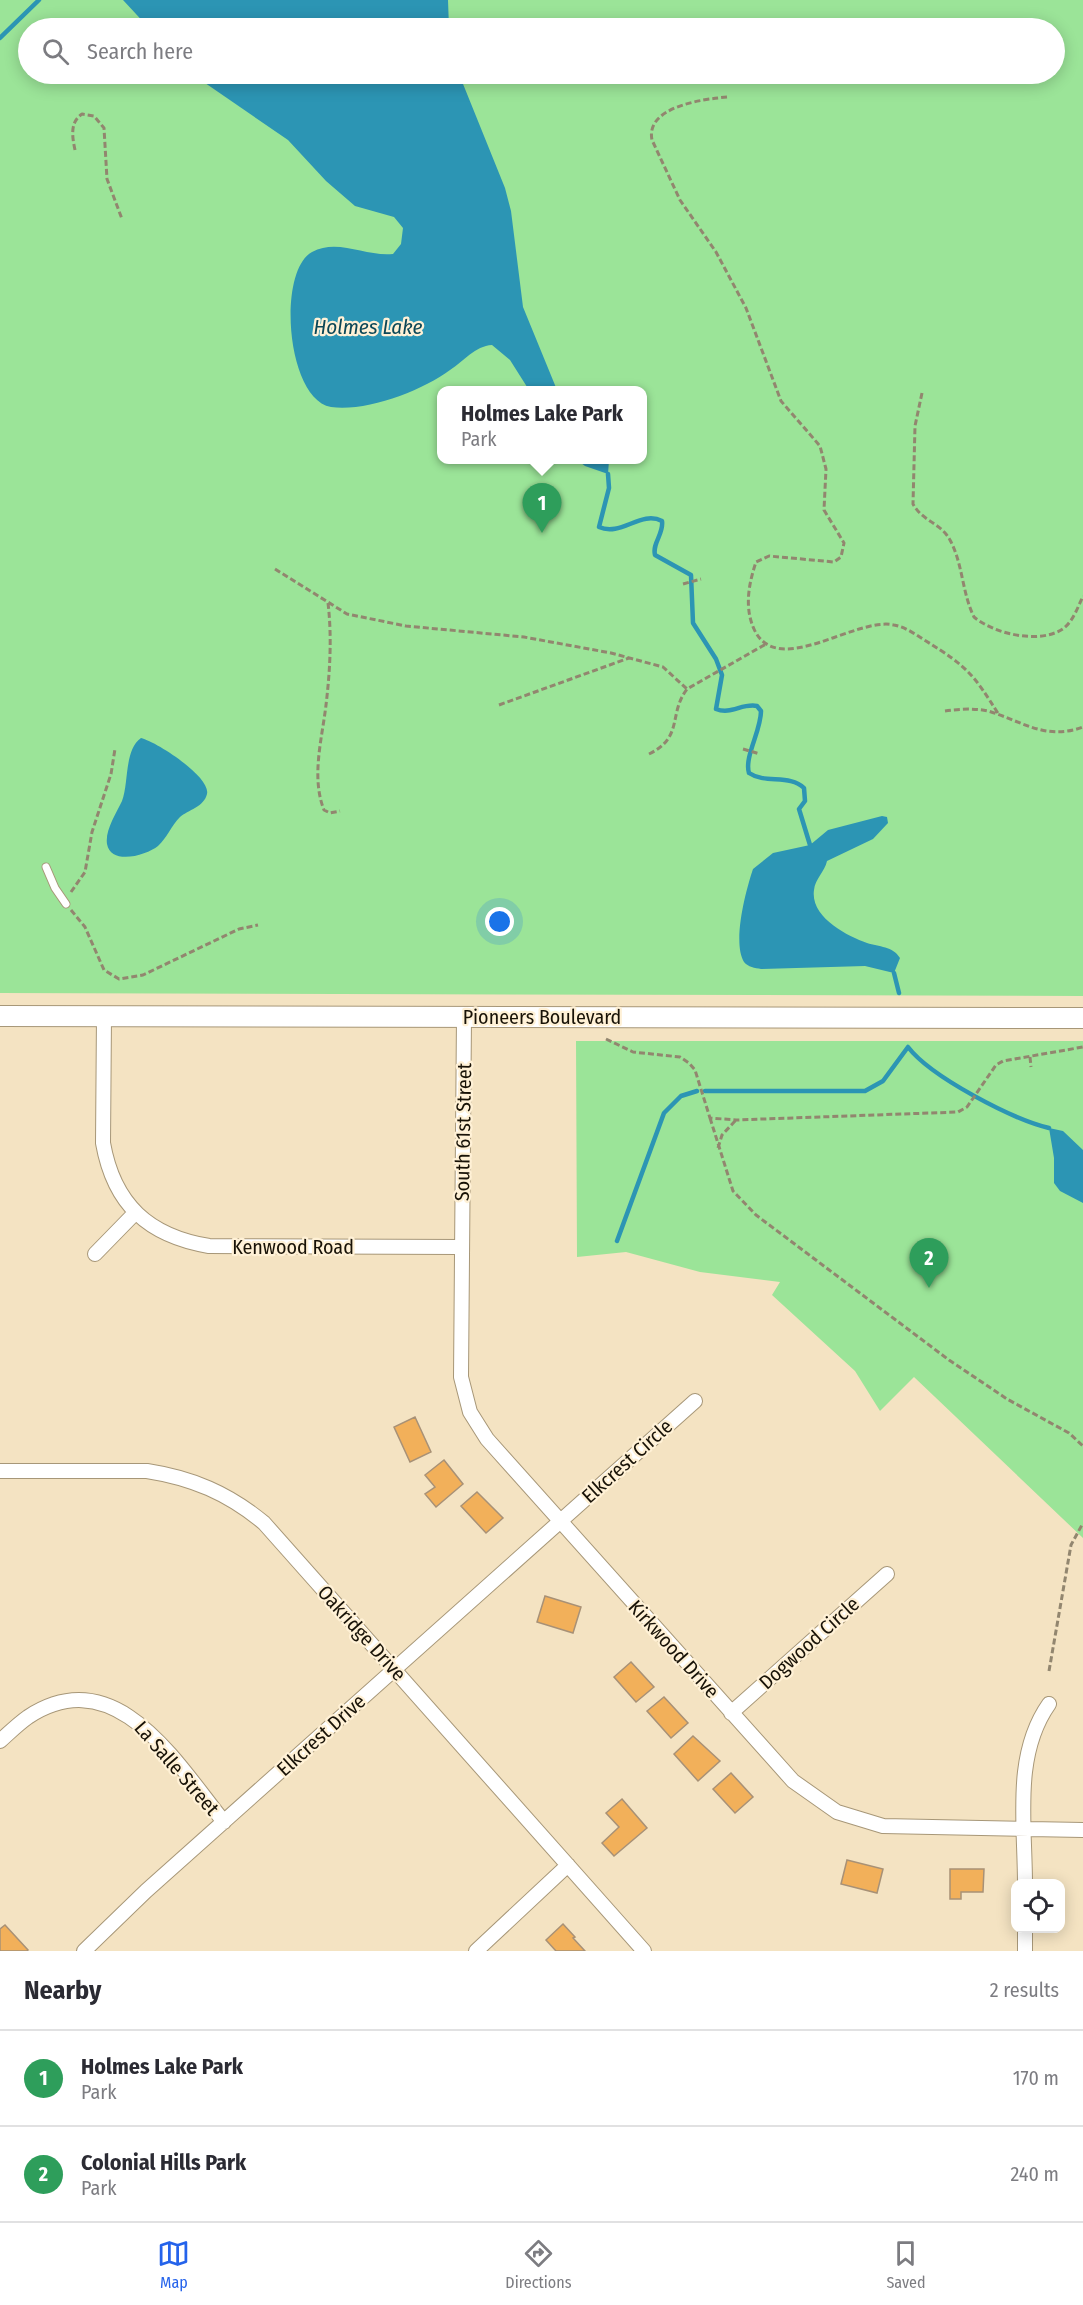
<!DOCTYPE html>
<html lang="en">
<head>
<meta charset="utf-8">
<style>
	:root { --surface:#fff; --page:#f7f7f7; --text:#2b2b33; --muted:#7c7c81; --line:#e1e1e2; --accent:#2563eb }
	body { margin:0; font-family:"Fira Sans Condensed",sans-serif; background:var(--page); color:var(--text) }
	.controls { position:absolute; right:18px; bottom:18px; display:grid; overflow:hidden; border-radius:12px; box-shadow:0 3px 15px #0003 }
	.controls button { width:54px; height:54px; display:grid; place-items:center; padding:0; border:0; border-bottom:2px solid var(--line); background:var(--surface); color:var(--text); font:30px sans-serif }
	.you { position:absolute; left:500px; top:922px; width:21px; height:21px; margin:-15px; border:4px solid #fff; border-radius:50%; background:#1a73e8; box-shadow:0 0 0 9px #1a73e833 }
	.badge { display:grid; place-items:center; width:39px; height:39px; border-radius:50%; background:var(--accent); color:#fff; font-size:20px; font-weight:700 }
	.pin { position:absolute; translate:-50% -50px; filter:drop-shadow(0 2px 3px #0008) }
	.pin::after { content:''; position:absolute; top:32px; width:21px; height:18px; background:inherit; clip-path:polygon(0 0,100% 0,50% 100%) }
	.popup { position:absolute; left:437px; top:386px; width:210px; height:78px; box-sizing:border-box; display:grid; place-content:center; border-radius:12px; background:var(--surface); filter:drop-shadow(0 2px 4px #0005); font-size:20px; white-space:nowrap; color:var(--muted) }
	.popup b { font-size:22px; color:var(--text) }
	.popup::after { content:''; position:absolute; left:50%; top:100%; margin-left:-12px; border:12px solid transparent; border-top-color:var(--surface) }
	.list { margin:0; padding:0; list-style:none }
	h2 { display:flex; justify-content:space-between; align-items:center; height:78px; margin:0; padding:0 24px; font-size:26px }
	h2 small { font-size:20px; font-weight:400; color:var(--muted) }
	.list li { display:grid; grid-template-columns:39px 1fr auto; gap:18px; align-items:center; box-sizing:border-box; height:96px; padding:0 24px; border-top:2px solid var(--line) }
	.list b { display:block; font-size:22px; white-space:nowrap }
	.list p { margin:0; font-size:20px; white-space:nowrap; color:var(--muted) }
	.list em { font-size:20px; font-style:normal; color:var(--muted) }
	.icon { flex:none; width:33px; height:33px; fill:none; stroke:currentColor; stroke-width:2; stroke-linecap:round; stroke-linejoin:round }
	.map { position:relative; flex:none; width:1083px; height:1951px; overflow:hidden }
	.search { position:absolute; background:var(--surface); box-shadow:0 3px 15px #0003; left:18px; right:18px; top:18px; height:66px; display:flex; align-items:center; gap:15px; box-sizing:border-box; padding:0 21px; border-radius:33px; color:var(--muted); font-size:22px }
	.sheet { height:270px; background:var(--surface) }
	nav { display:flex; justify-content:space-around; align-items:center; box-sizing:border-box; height:84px; border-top:2px solid var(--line); background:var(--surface); font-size:16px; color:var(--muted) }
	nav a { display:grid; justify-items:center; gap:3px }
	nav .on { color:var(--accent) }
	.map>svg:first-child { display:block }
	.green { fill:#9be498; fill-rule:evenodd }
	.water { fill:#2c95b4 }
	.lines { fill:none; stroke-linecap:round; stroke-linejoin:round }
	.stream { stroke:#2c95b4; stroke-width:4.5 }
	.building { fill:#f2b05a; stroke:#a89176; stroke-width:1.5 }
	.lane-casing { stroke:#a79778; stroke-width:9 }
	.street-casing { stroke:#a79778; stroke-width:16 }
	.secondary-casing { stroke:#a79778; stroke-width:22 }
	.path { stroke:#92866f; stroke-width:3; stroke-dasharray:6 3; stroke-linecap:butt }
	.lane { stroke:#fff; stroke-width:7 }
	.street { stroke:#fff; stroke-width:14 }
	.secondary { stroke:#fff; stroke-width:20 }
	.labels { text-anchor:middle; stroke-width:4.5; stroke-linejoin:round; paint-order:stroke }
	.street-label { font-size:20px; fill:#181207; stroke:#fff1d6 }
	.water-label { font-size:21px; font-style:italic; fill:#0b4757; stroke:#fff1d6 }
</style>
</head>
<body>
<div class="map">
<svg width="1083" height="1951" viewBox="0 0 1083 1951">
	<rect width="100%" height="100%" fill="#f4e3c2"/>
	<path class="green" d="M0,0H1083V996L0,993ZM28,28H1054V74H28ZM442,390H642V460H442Z
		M576,1041H1083V1538L914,1377L880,1411L855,1371L772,1295L780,1282L700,1272L626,1252L577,1257Z"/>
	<path class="water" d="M123,0H448L449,28H149Z
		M192,74H459L505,188L511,211L523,307L557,390H529L510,360L492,345C475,346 464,361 450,370C422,391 366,412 331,407C286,399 277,271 312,252C338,238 366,257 393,254L401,244L403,228L394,217L355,206L326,181L288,140Z
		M577,460H609L608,474L585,466Z
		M141,738C157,742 211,777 207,794C204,807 188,810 180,817C171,826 167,838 158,846C147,855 111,866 107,844C105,830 116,814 122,801C129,783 124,750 141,738Z
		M882,816L887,817L888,823L873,839L827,861C825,871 815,879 814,890C810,917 847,936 867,943C879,947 893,946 900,958L894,973L865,966L761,969C755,968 748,967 744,962C732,942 746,890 753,869L773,853L810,845L828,830Z
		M1049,1128L1063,1131L1083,1150V1203L1060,1191L1054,1183V1158Z"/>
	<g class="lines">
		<path class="stream" d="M0,38L39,0
			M608,474L609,488L599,527C621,537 641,510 662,521C664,534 652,543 655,555L691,575L693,623L716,659L722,675L716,709C731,715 742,703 757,706L761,711C761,731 744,757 749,773C765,784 790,774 804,788L805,801L799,809L810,845
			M894,973L899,993
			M705,1091H865L883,1081L908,1047C931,1077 1012,1119 1049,1128
			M617,1241L664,1113L681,1096L697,1091"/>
	</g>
	<path class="building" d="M415,1417L431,1452L410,1462L394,1427Z
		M444,1460L463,1484L436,1507L425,1494L435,1487L425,1475Z
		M477,1492L503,1518L486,1533L461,1506Z
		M545,1596L581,1607L573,1633L537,1622Z
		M631,1662L654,1687L636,1702L614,1677Z
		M664,1697L688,1723L671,1738L647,1711Z
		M693,1736L720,1761L698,1781L674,1754Z
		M731,1773L753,1797L735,1813L713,1789Z
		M622,1799L647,1828L614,1856L602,1843L619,1827L606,1813Z
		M847,1860L883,1869L877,1893L841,1884Z
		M950,1869H984L983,1892H961V1899H950Z
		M563,1924L575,1937L573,1938L585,1951H556L546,1940Z
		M5,1925L28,1950L27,1951H0V1929Z"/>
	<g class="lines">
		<defs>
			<path id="lane" d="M46,867L55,888L66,904"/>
			<path id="street" d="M104,1016L103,1143C114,1205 149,1236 209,1246L461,1247
				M464,1017L461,1377L470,1412L487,1439L793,1781L837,1812L883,1826L1083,1830
				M95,1254L135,1213
				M0,1471H147C192,1478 228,1493 264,1523L644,1951
				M731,1713L887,1574
				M0,1741C9,1733 18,1724 28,1717C116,1659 177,1764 224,1822
				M1025,1884C1025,1823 1013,1755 1049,1704
				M1025,1928V1951
				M84,1951L146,1891L695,1401
				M476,1951L568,1865"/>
			<path id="secondary" d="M0,1016L1083,1018"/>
		</defs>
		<use href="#lane" class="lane-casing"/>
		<use href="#street" class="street-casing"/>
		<use href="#secondary" class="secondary-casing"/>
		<path class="path" d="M727,97C705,99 645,106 652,140L680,200L716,252L746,308L781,401L820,446L826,469L824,510L844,543L841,557L834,562L769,556L756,562C749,583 744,607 754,629C777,680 856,616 894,625C906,627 916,635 926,641C968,667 974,675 999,715
			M75,150C72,136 70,122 82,114L94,116L104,128L107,179L122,219
			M922,393L915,426L913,504C922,521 941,523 950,540C963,564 962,593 974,617C994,634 1041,645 1064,628C1073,621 1078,607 1083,596
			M275,569L347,614L406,626L524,637L611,653L663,667L687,689
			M683,584L701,579
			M328,603C332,636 330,672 326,705C322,739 311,777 324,810L330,813L340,811
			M499,705L629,658
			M945,711C959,709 974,708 988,711C1022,721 1045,741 1083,727
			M743,749L760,754
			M649,754C684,737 668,714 687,689L766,644
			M71,892L85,872L92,832L111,774L115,749
			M71,910L85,927L104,970L119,979L143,975L239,929L258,925
			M606,1039L633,1052L680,1057L689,1063L695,1070L710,1118L736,1120L958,1112L967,1107L996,1065L1003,1061L1083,1047
			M1030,1057L1031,1067
			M710,1118L733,1191L756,1215L949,1360L1007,1399L1069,1433L1083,1446
			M718,1148L722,1135L736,1120
			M1049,1671L1071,1545L1083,1523"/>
		<use href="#lane" class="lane"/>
		<use href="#street" class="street"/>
		<use href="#secondary" class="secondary"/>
	</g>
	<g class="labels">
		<g class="street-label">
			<text x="542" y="1024">Pioneers Boulevard</text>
			<text transform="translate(463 1132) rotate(-89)" y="7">South 61st Street</text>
			<text x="293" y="1254">Kenwood Road</text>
			<text transform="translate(627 1461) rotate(-42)" y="7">Elkcrest Circle</text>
			<text transform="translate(362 1633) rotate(48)" y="7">Oakridge Drive</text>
			<text transform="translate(809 1643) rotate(-42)" y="7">Dogwood Circle</text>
			<text transform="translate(674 1649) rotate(48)" y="7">Kirkwood Drive</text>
			<text transform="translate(321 1735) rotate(-42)" y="7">Elkcrest Drive</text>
			<text transform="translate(177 1768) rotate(49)" y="7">La Salle Street</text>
		</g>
		<g class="water-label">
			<text x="368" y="334">Holmes Lake</text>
		</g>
	</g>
</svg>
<div class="controls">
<button><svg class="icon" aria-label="locate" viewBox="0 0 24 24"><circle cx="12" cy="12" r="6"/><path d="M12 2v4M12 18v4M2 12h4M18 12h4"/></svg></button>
</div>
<div class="you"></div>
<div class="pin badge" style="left:542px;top:533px;background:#2e9e5b">1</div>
<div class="popup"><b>Holmes Lake Park</b>Park</div>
<div class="pin badge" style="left:929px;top:1288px;background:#2e9e5b">2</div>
<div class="search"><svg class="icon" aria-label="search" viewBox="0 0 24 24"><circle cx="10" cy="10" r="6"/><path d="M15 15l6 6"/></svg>Search here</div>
</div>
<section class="sheet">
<h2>Nearby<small>2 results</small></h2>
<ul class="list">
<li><span class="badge" style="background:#2e9e5b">1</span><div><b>Holmes Lake Park</b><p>Park</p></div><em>170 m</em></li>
<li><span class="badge" style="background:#2e9e5b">2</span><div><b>Colonial Hills Park</b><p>Park</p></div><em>240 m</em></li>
</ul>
</section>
<nav>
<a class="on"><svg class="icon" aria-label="map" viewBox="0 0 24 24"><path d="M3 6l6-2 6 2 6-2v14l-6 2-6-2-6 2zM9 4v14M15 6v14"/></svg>Map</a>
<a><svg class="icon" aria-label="directions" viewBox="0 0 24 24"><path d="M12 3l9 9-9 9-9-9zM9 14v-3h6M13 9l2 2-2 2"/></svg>Directions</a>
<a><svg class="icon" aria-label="saved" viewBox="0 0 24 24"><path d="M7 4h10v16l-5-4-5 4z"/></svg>Saved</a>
</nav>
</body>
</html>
